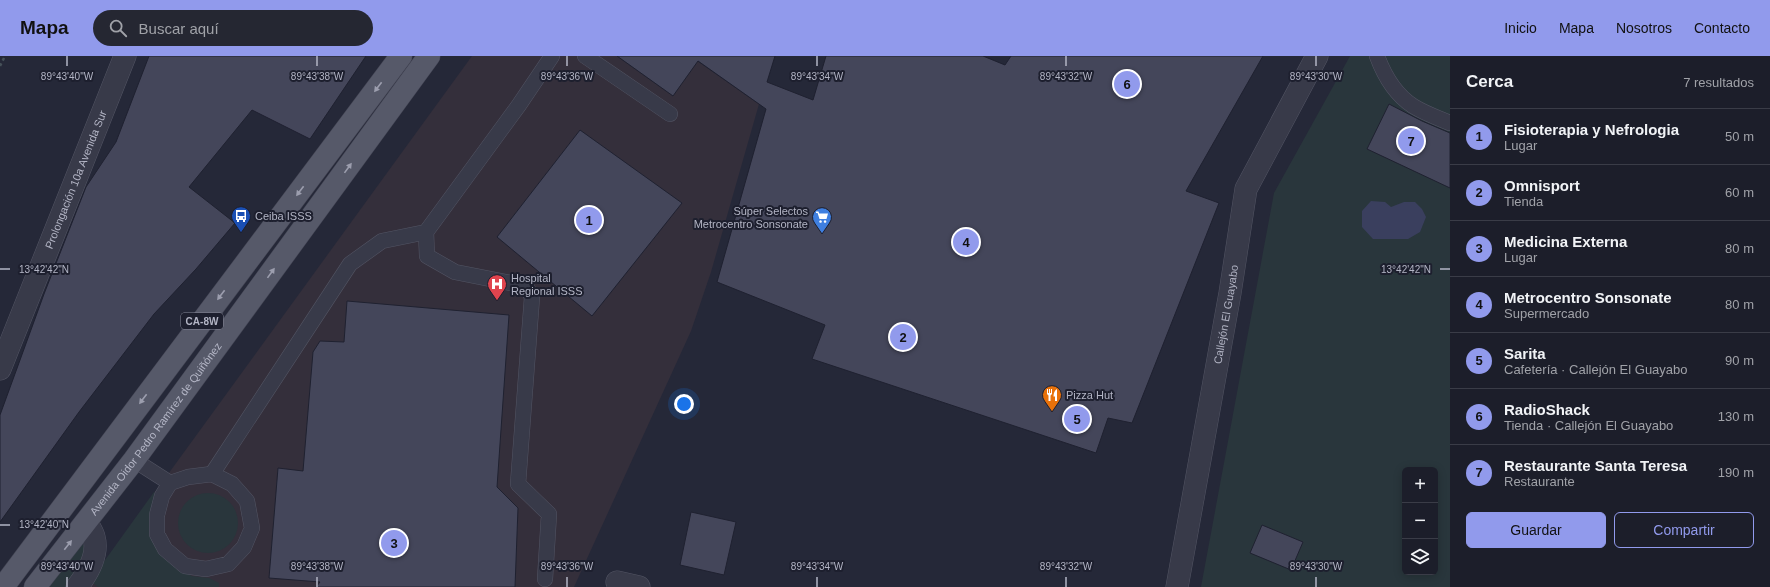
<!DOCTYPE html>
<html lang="es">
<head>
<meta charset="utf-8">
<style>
	:root { --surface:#1c1e2a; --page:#252732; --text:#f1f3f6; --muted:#a0a2a8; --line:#3a3c47; --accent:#919aec }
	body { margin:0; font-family:Arial,sans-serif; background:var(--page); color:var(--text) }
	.controls { position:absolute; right:12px; bottom:12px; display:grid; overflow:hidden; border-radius:6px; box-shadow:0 2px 10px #0003 }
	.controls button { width:36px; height:36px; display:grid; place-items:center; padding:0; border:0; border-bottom:1px solid var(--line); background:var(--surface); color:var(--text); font:20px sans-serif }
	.you { position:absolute; left:684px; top:348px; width:14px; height:14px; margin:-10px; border:3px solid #fff; border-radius:50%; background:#1a73e8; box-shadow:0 0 0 6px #1a73e833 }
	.badge { display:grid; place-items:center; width:26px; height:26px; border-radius:50%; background:var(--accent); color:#111; font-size:13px; font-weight:700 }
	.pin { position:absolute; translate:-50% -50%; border:2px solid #fff; box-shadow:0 1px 4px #0006 }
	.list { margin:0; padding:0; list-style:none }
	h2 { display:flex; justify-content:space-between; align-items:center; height:52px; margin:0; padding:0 16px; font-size:17px }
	h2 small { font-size:13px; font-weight:400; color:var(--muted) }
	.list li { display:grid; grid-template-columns:26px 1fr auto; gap:12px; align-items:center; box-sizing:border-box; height:56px; padding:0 16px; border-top:1px solid var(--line) }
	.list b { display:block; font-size:15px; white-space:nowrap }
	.list p { margin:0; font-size:13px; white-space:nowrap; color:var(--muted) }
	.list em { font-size:13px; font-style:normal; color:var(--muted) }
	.actions { display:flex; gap:8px; padding:12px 16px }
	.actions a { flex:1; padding:9px 0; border:1px solid var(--accent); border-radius:6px; text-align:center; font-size:14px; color:var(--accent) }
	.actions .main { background:var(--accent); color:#111 }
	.icon { flex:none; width:22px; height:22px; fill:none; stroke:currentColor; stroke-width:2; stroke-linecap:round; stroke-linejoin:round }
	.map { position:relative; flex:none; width:1450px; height:531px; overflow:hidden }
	header { display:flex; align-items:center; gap:24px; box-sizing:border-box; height:56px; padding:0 20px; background:var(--accent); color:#111 }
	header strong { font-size:19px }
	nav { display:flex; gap:22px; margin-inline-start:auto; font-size:14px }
	.search { width:280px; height:36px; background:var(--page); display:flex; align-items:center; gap:10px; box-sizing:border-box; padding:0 14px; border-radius:22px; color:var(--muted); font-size:15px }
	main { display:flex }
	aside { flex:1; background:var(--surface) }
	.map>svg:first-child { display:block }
	.medical { fill:#342f3b }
	.green { fill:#29363c; fill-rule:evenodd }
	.water { fill:#3a3f5e }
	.building { fill:#44465a; stroke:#1f2130 }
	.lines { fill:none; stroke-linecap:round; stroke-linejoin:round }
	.service-casing { stroke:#535564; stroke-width:16 }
	.minor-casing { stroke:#535564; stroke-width:23 }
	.primary-casing { stroke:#414352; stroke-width:23 }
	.path { stroke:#465159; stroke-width:2.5; stroke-dasharray:3 3; stroke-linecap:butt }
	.service { stroke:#383a49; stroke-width:15 }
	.minor { stroke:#383a49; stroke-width:22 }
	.primary { stroke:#565969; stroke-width:22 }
	.oneway { fill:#9c9eae }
	.ticks { fill:none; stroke:#b3b5c5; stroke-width:1.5 }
	.labels { text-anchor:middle; stroke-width:4; stroke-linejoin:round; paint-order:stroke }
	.shield { fill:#1d1f2e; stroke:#868898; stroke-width:1 }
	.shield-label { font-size:10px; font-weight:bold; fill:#b3b5c5 }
	.street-label { font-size:11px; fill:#b3b5c5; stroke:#1d1f2e }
	.poi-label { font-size:11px; fill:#b3b5c5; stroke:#1d1f2e; text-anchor:start }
	.ticks-label { font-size:10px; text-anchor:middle; fill:#b3b5c5; stroke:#1d1f2e; stroke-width:4; stroke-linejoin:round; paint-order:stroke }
</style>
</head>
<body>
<header>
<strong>Mapa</strong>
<div class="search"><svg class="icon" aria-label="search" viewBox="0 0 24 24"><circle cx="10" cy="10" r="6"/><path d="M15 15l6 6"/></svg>Buscar aquí</div>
<nav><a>Inicio</a><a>Mapa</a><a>Nosotros</a><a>Contacto</a></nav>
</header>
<main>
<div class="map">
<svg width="1450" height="531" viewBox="0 0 1450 531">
	<rect width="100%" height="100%" fill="#252838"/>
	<path class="medical" d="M472,0H690L759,48L711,216L691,275L574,531H86Z"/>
	<path class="green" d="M1350,0H1450V531H1201L1274,137ZM1405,414H1435V516H1405Z
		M154,436L158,442L151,462L181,514L192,520L209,522L219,527V531H98L90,525Z
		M178 467a30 30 0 1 1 60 0a30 30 0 1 1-60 0Z
		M78,488L86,489L72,531H43Z"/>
	<path class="water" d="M1371,145L1385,146L1391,151L1404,146H1415L1422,153L1426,161L1420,176L1408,183H1373L1362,171V155Z"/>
	<path class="building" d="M149,0H366L310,83L252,54L189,131L235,167L196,213L154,258L79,356L0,466V359L44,238L86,131L116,86Z
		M617,0H775L767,26L813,44L826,0H983L1005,9L1011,0H1263L1186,135L1219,147L1132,367L1108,362L1096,397L812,303L825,269L717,226L766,53L698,5L673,40Z
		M1389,48L1422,65L1450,77V132L1367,93Z
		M580,74L682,147L592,260L497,181Z
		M347,245L509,259L497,431L518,452L515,531H316L320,526L269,522L278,412L303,415L313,296L320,285L344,286Z
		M691,456L736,466L724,519L680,509Z
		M1262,469L1303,486L1291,514L1250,497Z"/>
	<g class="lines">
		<defs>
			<path id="service" d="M585,0L670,58
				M1377,0C1384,19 1396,39 1413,50C1424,57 1438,62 1450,67
				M426,176L427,200L455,216L526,230L532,241L518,428L549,458L545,523
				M134,404L170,427L188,421L212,418L232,428L247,445L252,472L244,491L228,508L206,513L185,510L165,493L157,478V459L162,440L170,427
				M212,418L350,208L382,185L426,176L519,49L552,0"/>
			<g id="minor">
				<path id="s1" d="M0,313L125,0"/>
				<path d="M617,526L639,531"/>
				<path d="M77,531C88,517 99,499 94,481C93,476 89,471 87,466"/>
				<path id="s2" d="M1177,531L1230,237L1246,133L1317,0"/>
			</g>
			<g id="primary">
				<path d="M3,531L401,0"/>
				<path id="s3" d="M35,531L134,404L429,0"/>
			</g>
		</defs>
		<use href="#service" class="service-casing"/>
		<use href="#minor" class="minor-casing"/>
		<use href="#primary" class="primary-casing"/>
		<path class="path" d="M0,10L5,0"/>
		<use href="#service" class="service"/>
		<use href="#minor" class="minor"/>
		<use href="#primary" class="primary"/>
	</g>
	<defs><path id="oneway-solid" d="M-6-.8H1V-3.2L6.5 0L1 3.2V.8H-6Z"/></defs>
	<g class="oneway">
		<use href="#oneway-solid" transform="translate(378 31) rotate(127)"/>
		<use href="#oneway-solid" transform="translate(348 112) rotate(-54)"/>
		<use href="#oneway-solid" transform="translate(300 135) rotate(127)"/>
		<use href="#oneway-solid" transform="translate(271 217) rotate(-54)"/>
		<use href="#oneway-solid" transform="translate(221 239) rotate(127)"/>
		<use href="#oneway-solid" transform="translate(143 343) rotate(127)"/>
		<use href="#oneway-solid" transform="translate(68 489) rotate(-52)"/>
	</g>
	<path class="ticks" d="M67,0V10M317,0V10M567,0V10M817,0V10M1066,0V10M1316,0V10M0,213H10M1440,213H1450M0,469H10M67,521V531M317,521V531M567,521V531M817,521V531M1066,521V531M1316,521V531"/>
	<defs>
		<symbol id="bus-pin" viewBox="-11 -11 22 30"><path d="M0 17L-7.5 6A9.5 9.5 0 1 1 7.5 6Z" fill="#1a4fb4" stroke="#1d1f2e"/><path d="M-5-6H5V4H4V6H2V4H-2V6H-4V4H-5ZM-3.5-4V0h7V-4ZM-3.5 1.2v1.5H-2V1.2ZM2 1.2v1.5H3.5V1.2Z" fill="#fff"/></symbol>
		<symbol id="supermarket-pin" viewBox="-11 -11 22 30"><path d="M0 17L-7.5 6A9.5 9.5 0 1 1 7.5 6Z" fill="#3f7fe0" stroke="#1d1f2e"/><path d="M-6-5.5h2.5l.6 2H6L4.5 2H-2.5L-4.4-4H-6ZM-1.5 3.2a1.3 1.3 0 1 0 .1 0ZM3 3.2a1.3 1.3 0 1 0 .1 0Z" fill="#fff"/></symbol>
		<symbol id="hospital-pin" viewBox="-11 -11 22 30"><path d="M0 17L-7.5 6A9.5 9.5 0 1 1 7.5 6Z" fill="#e0444e" stroke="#1d1f2e"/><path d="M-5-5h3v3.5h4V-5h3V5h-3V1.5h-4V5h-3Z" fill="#fff"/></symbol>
		<symbol id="restaurant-pin" viewBox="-11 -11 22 30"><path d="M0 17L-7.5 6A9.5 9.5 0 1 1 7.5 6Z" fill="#e8710a" stroke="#1d1f2e"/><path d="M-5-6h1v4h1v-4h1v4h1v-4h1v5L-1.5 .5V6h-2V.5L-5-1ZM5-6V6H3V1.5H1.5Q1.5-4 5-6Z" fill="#fff"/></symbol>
	</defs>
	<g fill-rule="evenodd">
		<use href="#bus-pin" x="230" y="149" width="22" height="30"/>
		<use href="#supermarket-pin" x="811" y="150" width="22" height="30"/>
		<use href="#hospital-pin" x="486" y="217" width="22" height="30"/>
		<use href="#restaurant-pin" x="1041" y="328" width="22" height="30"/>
	</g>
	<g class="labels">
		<rect class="shield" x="181" y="257" width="42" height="16" rx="3"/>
		<g class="shield-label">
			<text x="202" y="269">CA-8W</text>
		</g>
		<g class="street-label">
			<text dy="4" stroke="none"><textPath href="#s1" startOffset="204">Prolongación 10a Avenida Sur</textPath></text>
			<text dy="4" stroke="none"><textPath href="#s2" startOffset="277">Callejón El Guayabo</textPath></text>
			<text dy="4" stroke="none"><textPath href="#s3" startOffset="199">Avenida Oidor Pedro Ramírez de Quiñónez</textPath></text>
		</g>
		<g class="poi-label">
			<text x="808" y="159" text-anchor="end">Súper Selectos<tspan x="808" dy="13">Metrocentro Sonsonate</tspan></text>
			<text x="255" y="164">Ceiba ISSS</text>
			<text x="511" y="226">Hospital<tspan x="511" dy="13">Regional ISSS</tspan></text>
			<text x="1066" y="343">Pizza Hut</text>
		</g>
	</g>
	<g class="ticks-label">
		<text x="67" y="24">89°43'40"W</text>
		<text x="317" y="24">89°43'38"W</text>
		<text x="567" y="24">89°43'36"W</text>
		<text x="817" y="24">89°43'34"W</text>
		<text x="1066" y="24">89°43'32"W</text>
		<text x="1316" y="24">89°43'30"W</text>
		<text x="44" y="217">13°42'42"N</text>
		<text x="1406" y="217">13°42'42"N</text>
		<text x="44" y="472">13°42'40"N</text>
		<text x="67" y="514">89°43'40"W</text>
		<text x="317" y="514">89°43'38"W</text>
		<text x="567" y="514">89°43'36"W</text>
		<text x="817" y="514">89°43'34"W</text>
		<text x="1066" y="514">89°43'32"W</text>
		<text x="1316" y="514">89°43'30"W</text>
	</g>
</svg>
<div class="controls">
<button>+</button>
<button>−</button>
<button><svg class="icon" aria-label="layers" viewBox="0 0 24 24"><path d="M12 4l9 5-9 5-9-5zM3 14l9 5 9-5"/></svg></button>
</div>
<div class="you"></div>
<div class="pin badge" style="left:589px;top:164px">1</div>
<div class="pin badge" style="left:903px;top:281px">2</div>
<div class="pin badge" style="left:394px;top:487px">3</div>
<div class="pin badge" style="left:966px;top:186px">4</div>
<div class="pin badge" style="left:1077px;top:363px">5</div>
<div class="pin badge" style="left:1127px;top:28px">6</div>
<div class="pin badge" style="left:1411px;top:85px">7</div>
</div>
<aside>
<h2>Cerca<small>7 resultados</small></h2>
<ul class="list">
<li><span class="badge">1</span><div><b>Fisioterapia y Nefrologia</b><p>Lugar</p></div><em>50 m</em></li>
<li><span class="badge">2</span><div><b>Omnisport</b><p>Tienda</p></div><em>60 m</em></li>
<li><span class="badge">3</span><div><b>Medicina Externa</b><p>Lugar</p></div><em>80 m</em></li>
<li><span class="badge">4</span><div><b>Metrocentro Sonsonate</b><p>Supermercado</p></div><em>80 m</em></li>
<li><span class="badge">5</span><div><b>Sarita</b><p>Cafetería · Callejón El Guayabo</p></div><em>90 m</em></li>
<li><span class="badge">6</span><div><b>RadioShack</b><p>Tienda · Callejón El Guayabo</p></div><em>130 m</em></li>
<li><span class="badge">7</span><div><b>Restaurante Santa Teresa</b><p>Restaurante</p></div><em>190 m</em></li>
</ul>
<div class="actions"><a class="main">Guardar</a><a>Compartir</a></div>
</aside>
</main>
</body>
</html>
